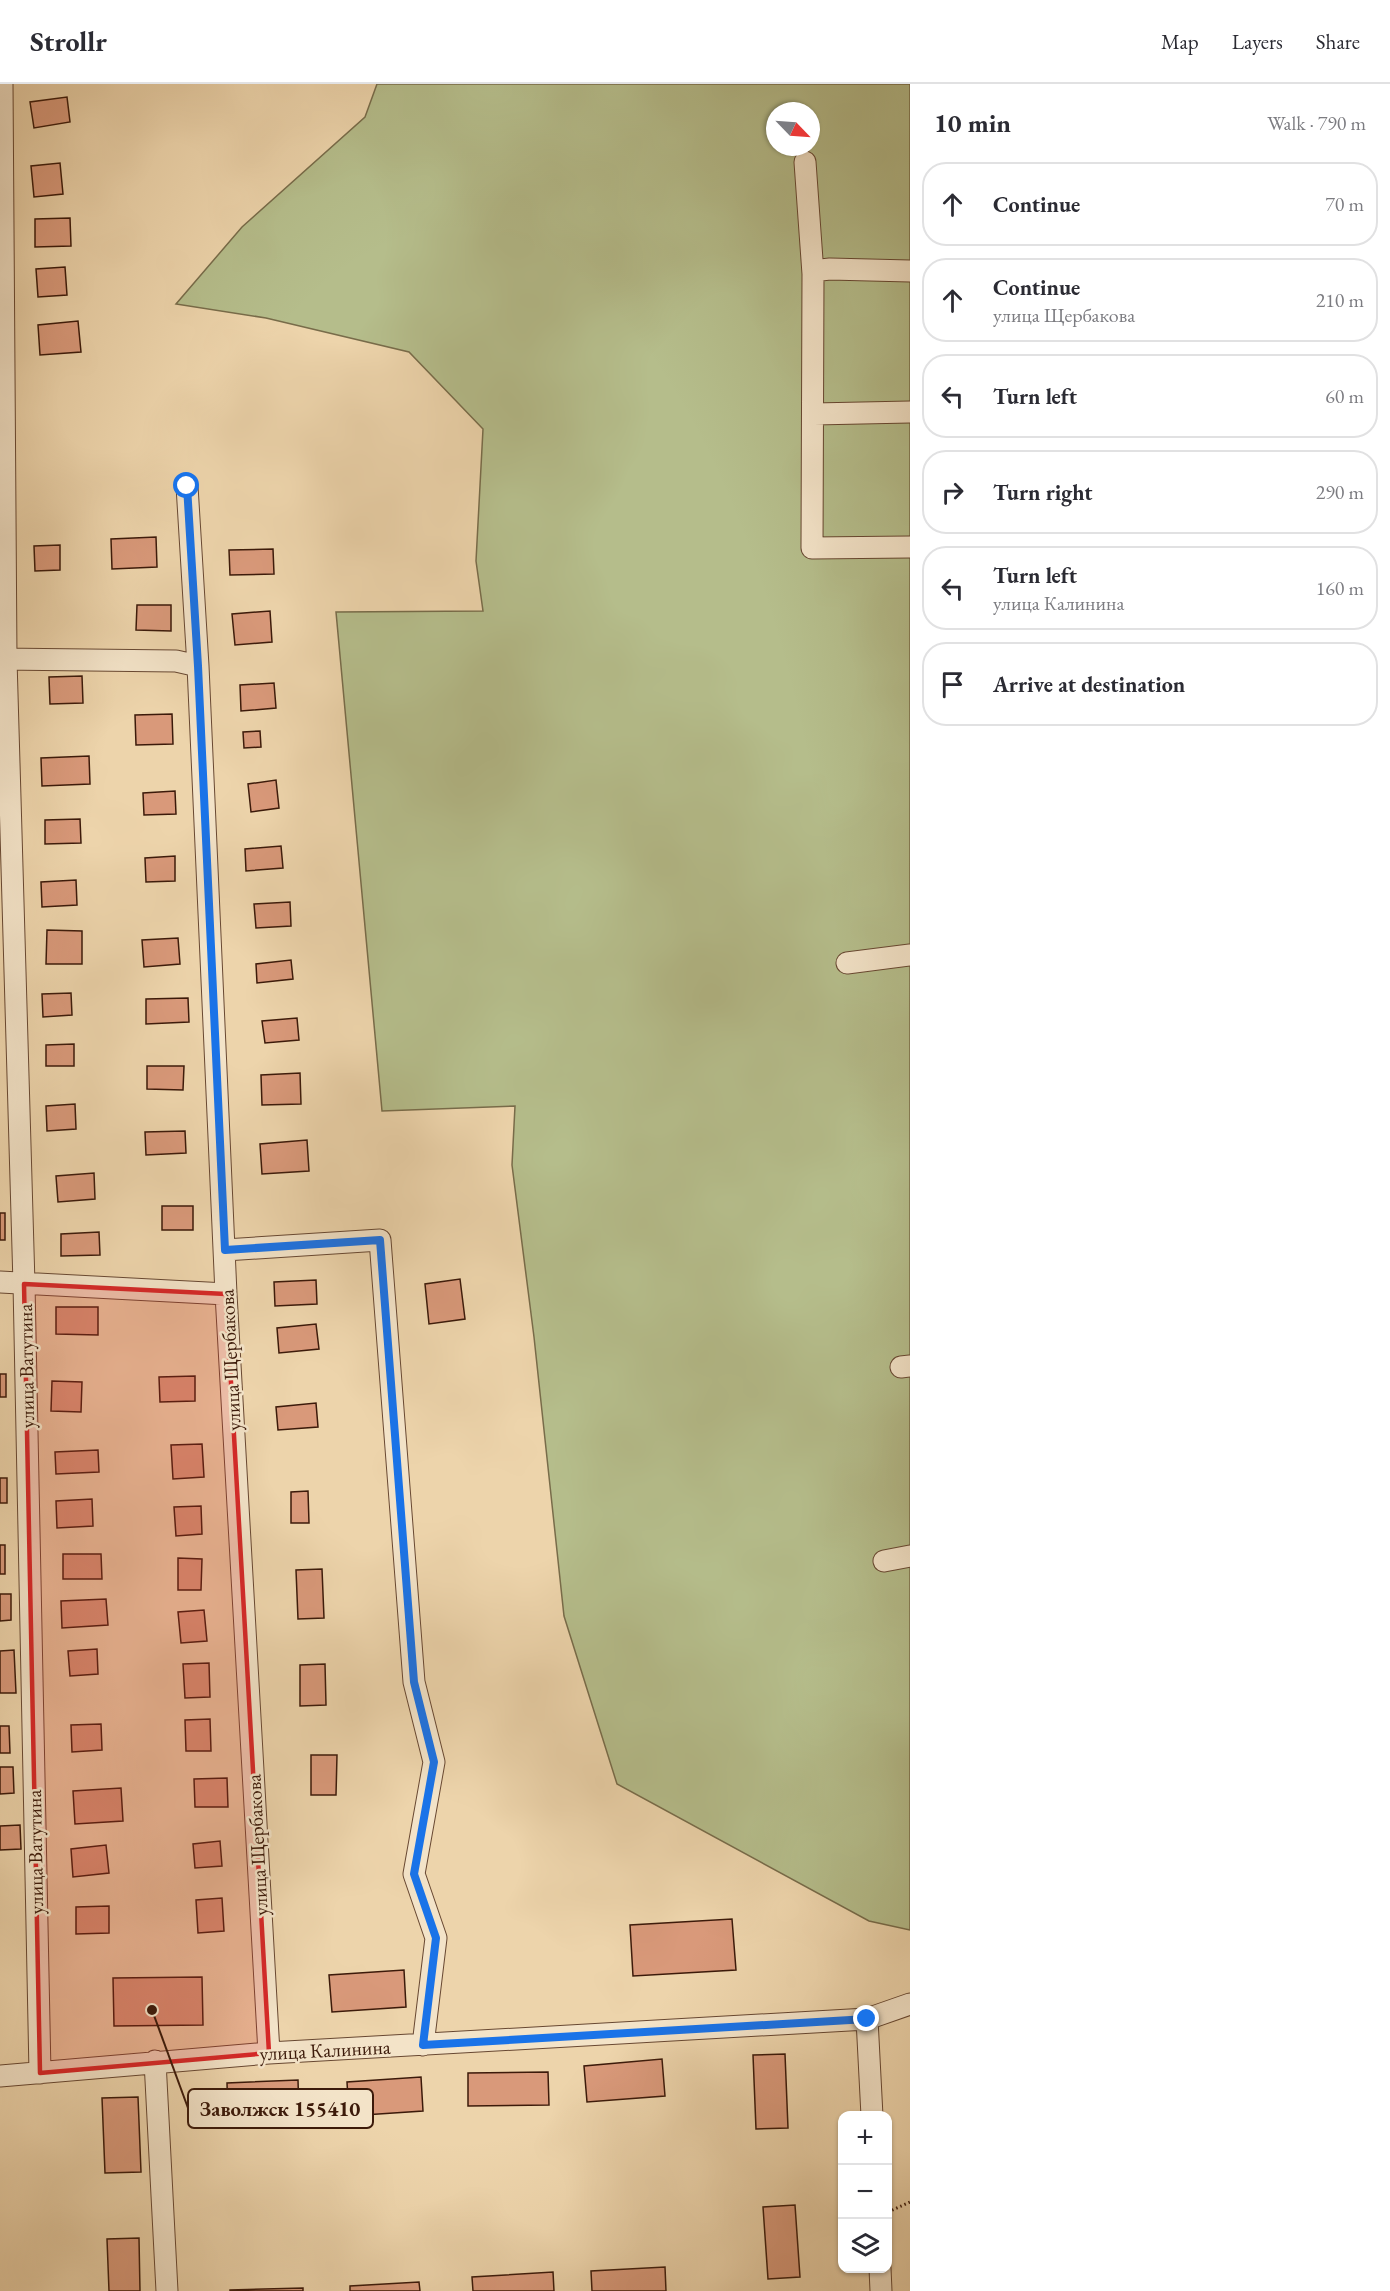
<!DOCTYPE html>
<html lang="en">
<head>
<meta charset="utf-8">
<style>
	:root { --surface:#fff; --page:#f2f2f3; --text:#2b2b33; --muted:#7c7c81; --line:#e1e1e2 }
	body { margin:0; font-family:"EB Garamond",serif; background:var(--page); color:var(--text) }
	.controls { position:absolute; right:18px; bottom:18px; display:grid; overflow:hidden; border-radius:12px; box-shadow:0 2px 4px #0004 }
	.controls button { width:54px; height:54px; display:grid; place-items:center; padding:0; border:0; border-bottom:2px solid var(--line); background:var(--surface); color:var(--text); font:30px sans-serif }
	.compass { position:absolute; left:766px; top:18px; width:54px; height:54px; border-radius:50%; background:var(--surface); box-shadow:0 2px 4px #0004; rotate:115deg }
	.stop { position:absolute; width:18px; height:18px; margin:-14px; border:4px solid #1a73e8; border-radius:50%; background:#fff }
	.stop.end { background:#1a73e8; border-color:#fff; box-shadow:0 2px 6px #0008 }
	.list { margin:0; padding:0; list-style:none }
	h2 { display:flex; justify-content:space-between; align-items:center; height:78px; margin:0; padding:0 24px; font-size:26px }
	h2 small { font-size:20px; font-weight:400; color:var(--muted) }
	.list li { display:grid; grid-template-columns:39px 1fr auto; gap:18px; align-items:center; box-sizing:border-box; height:84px; margin:0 12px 12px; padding:0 12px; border:2px solid var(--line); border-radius:24px }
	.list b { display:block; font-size:22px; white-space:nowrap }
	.list p { margin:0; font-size:20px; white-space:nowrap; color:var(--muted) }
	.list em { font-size:20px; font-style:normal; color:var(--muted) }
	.icon { flex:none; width:33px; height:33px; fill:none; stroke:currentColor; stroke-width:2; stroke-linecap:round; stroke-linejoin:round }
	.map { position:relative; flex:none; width:910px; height:2207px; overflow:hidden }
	header { display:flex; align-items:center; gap:36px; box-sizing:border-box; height:84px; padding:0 30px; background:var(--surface); border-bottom:2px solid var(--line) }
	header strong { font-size:28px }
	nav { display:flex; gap:33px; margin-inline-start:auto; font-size:21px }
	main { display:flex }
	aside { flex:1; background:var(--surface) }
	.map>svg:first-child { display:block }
	.green { fill:#b5bd8b; stroke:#786c4a; stroke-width:1.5; fill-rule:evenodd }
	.building { fill:#d9997a; stroke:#3c1a0a; stroke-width:1.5 }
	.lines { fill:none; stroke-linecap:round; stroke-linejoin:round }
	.minor-casing { stroke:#684832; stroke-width:23 }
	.path { stroke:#3c1a0a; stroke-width:3; stroke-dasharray:1.5 3; stroke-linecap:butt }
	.minor { stroke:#f3e3c8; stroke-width:21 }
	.route { stroke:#1a73e8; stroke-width:8 }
	.marked { fill:#d62828; fill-opacity:0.2; stroke:#d62828; stroke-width:4.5; stroke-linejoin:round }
	.labels { text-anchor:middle; stroke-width:5; stroke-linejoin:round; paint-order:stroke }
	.street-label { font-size:20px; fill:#3c1a0a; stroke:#f3e3c8 }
	.leader { fill:none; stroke:#3c1a0a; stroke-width:2 }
	.callout-dot { fill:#3c1a0a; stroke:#f3e3c8; stroke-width:2 }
	.callout { fill:#f3e3c8; stroke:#3c1a0a; stroke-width:2 }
	.callout-label { font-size:21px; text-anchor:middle; font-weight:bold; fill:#3c1a0a }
</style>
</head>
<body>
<header>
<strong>Strollr</strong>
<nav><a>Map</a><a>Layers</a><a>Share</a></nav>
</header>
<main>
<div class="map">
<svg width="910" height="2207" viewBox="0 0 910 2207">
	<rect width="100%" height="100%" fill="#edd4ab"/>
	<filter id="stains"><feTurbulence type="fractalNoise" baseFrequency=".00333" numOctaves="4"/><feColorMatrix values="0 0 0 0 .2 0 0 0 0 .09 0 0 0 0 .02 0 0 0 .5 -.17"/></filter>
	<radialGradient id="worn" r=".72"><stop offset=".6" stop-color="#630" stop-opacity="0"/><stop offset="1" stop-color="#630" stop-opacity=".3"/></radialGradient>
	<path class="green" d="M377,0H910V1846L869,1837L617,1700L564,1532L534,1253L512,1081L515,1022L382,1027L336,528L483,527L476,477L483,345L409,268L266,234L176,220L242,143L365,33ZM775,27H811V63H775Z"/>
	<path class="building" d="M67,13L70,38L34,44L30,18Z
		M60,79L63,110L34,113L31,82Z
		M70,134L71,162L35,163V135Z
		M65,183L67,211L38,213L36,185Z
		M78,237L81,268L40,271L38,241Z
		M156,453L157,483L112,485L111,455Z
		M60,461V486L35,487L34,462Z
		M273,465L274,490L230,491L229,466Z
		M137,521H171V547L136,546Z
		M270,527L272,558L235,561L232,530Z
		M82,592L83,619L50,620L49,593Z
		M274,599L276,624L241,627L240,601Z
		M172,630L173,660L136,661L135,631Z
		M260,647L261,663L244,664L243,648Z
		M89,672L90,700L42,702L41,674Z
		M276,696L279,724L251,728L248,700Z
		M175,707L176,730L144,731L143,709Z
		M80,735L81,759L45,760V736Z
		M281,762L283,784L246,787L245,765Z
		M175,772V797L146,798L145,774Z
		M76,796L77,821L42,823L41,798Z
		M290,818L291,842L256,844L254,820Z
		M47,846L82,847V880H46Z
		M178,854L180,880L144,883L142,856Z
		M291,876L293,895L257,899L256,880Z
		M71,909L72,931L43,933L42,910Z
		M188,914L189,938L146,940V915Z
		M297,934L299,956L265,959L262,937Z
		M74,960V982H46V961Z
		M147,982H184L183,1006L147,1005Z
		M300,989L301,1020L262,1021L261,991Z
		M75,1020L76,1045L47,1047L46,1022Z
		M185,1047L186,1069L146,1071L145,1048Z
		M307,1056L309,1087L262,1090L260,1060Z
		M94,1089L95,1115L58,1118L56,1092Z
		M162,1122H193V1146H162Z
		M0,1129H5V1156H0Z
		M99,1148L100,1171L61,1172V1150Z
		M460,1195L465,1235L429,1240L425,1200Z
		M316,1196L317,1220L275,1222L274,1198Z
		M56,1223H98V1251L56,1250Z
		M316,1240L319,1265L279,1269L277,1244Z
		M0,1290H6V1313H0Z
		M195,1292V1317L160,1318L159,1293Z
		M52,1297L82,1298L81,1328L51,1327Z
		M316,1319L318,1343L278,1346L276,1323Z
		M202,1360L204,1393L173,1395L171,1361Z
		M98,1366L99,1388L56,1390L55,1368Z
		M0,1394H7V1419H0Z
		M308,1407L309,1439H291V1408Z
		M92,1415L93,1442L57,1444L56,1417Z
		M201,1422L202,1450L176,1452L174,1423Z
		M0,1461H5V1490H0Z
		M63,1470H101L102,1495H63Z
		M178,1474L202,1475L201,1506H178Z
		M322,1485L324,1534L298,1535L296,1486Z
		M0,1510H11V1536L0,1537Z
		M106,1515L108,1541L62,1544L61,1517Z
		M204,1526L207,1557L181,1559L178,1528Z
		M97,1565L98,1590L70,1592L68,1567Z
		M14,1566L16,1609H0V1567Z
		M209,1579L210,1613L185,1614L183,1580Z
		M325,1580L326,1621L300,1622V1581Z
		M210,1635L211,1667H186L185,1636Z
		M101,1640L102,1666L72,1668L71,1641Z
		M0,1642H9L10,1669H0Z
		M311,1671H337L336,1711H311Z
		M0,1683H13L14,1709L0,1710Z
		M227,1694L228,1723H195L194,1695Z
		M121,1704L123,1737L75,1740L73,1707Z
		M20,1741L21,1765L0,1766V1742Z
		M220,1757L222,1782L195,1784L193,1760Z
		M106,1761L109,1789L73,1793L71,1765Z
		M222,1814L224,1847L198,1849L196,1816Z
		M109,1822V1849L76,1850V1823Z
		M732,1835L736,1886L633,1892L630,1841Z
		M404,1886L406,1923L332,1928L329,1891Z
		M202,1893L203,1941L114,1942L113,1894Z
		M785,1970L788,2044L756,2045L753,1971Z
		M662,1975L665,2012L587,2018L584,1982Z
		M548,1988L549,2021L468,2022V1989Z
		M421,1993L423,2027L349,2032L347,1998Z
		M298,1996L299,2031L228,2034L227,1999Z
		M138,2013L141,2088L105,2089L102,2014Z
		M795,2121L800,2193L768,2195L763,2123Z
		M139,2154L140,2207H109L107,2155Z
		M665,2183L666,2207H592L591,2187Z
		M553,2188L554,2207H473L472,2193Z
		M419,2198L420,2207H350V2202Z
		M303,2204V2207H230V2206Z"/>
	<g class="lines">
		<defs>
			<path id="minor" d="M2,0L6,575L24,1200L40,1989
				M805,78L813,190L812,464L910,463
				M813,190L821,186L830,185L910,187
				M814,330L910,328
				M187,402L198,582L226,1210L269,1969
				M0,575L176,577L198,582
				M847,879L910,871
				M225,1166L380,1156L414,1598L434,1678L414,1790L436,1854L423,1961
				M0,1198L226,1210
				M901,1283L910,1282
				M884,1477L910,1472
				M867,1935L872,2032
				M155,1977L167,2207
				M0,1992L269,1969L867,1935L910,1920
				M880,2184L881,2207"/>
		</defs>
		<use href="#minor" class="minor-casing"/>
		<path class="path" d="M888,2128L910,2118"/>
		<use href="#minor" class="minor"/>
	</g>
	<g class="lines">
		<path class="route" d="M187,402L198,582L225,1166L380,1156L414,1598L434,1678L414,1790L436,1854L423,1961L867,1935"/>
	</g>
	<path class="marked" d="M24,1200L226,1210L269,1969L40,1989Z"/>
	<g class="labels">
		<g class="street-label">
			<text transform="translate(230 1276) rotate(-93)" y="7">улица Щербакова</text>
			<text transform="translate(26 1282) rotate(-91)" y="7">улица Ватутина</text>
			<text transform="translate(257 1761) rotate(-93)" y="7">улица Щербакова</text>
			<text transform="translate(35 1768) rotate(-91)" y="7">улица Ватутина</text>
			<text transform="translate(325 1966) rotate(-3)" y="7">улица Калинина</text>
		</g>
	</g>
	<path class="leader" d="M152 1926L188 2024"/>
	<circle class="callout-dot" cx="152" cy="1926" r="6"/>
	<rect class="callout" x="188" y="2005" width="185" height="39" rx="6"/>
	<g class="callout-label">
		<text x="280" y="2032">Заволжск 155410</text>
	</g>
	<rect width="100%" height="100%" filter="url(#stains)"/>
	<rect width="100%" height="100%" fill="url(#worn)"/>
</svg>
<div class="controls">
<button>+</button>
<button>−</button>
<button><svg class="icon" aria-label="layers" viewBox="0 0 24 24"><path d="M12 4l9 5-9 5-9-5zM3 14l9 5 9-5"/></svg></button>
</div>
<svg class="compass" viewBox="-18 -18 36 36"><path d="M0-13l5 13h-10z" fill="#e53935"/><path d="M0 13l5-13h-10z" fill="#7c7c81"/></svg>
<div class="stop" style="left:187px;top:402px"></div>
<div class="stop end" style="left:867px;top:1935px"></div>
</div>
<aside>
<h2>10 min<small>Walk · 790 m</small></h2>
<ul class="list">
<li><svg class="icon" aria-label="ahead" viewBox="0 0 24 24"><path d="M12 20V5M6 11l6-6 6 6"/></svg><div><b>Continue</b></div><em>70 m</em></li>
<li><svg class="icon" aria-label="ahead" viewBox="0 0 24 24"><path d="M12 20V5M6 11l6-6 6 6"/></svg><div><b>Continue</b><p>улица Щербакова</p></div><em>210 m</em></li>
<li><svg class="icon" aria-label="left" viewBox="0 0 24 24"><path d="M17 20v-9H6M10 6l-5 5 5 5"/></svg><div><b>Turn left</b></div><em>60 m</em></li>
<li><svg class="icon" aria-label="right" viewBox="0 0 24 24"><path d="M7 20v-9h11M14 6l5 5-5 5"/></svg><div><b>Turn right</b></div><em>290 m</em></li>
<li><svg class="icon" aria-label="left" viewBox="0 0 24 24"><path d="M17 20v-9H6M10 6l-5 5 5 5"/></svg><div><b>Turn left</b><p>улица Калинина</p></div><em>160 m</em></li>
<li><svg class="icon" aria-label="arrive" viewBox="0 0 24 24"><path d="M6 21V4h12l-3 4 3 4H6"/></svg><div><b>Arrive at destination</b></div></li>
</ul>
</aside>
</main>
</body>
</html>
